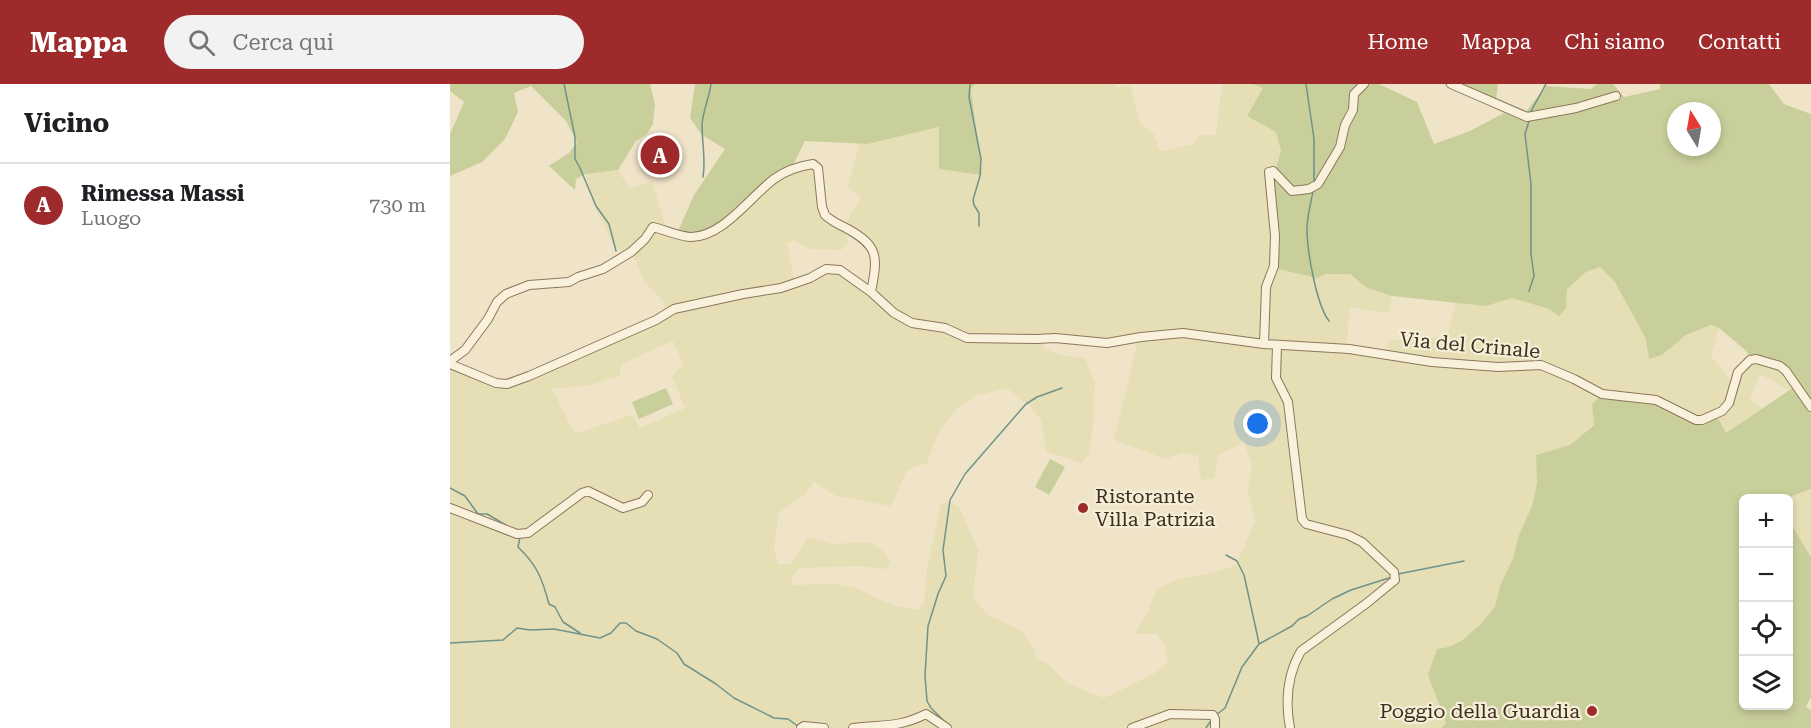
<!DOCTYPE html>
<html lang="it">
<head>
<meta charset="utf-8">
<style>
	:root { --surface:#fff; --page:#f2f2f2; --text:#202124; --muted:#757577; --line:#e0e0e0; --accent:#9e2a2b }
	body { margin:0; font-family:"Roboto Serif",serif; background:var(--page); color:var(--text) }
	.controls { position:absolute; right:18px; bottom:18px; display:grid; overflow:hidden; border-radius:9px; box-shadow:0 3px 9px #0003 }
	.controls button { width:54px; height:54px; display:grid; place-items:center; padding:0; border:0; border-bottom:2px solid var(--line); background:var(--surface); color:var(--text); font:30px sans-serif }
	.compass { position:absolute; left:1217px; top:18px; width:54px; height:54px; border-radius:50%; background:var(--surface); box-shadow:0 3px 9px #0003; rotate:349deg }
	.you { position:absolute; left:808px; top:340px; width:21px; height:21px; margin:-15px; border:4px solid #fff; border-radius:50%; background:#1a73e8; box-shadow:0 0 0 9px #1a73e833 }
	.badge { display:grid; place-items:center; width:39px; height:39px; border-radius:50%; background:var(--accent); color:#fff; font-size:20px; font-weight:700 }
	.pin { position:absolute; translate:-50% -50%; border:3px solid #fff; box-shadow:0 2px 6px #0006 }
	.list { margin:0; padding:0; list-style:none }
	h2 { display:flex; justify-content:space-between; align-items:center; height:78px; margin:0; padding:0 24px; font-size:26px }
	h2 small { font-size:20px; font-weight:400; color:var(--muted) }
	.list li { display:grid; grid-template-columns:39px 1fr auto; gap:18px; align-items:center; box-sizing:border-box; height:84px; padding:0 24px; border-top:2px solid var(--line) }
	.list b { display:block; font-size:22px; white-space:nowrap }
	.list p { margin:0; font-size:20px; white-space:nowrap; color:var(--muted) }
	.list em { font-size:20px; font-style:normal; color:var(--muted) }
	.icon { flex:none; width:33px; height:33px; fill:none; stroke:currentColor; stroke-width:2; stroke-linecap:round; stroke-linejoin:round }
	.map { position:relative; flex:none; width:1361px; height:644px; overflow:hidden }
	header { display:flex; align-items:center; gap:36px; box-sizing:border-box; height:84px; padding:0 30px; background:var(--accent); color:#fff }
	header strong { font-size:28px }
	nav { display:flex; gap:33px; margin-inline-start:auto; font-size:21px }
	.search { width:420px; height:54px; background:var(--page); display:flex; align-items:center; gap:15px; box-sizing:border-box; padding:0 21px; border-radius:33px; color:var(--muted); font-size:22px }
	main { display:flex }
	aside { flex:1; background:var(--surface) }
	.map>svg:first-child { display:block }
	.farmland { fill:#e6deb5; fill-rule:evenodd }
	.green { fill:#c9cf9b; fill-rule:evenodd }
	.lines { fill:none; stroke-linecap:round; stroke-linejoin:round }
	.stream { stroke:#6f938a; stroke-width:1.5 }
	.minor-casing { stroke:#8d765c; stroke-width:10 }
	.minor { stroke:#faf1dc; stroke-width:8 }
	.poi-dot { fill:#9e2a2b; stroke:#f7eed8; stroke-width:2 }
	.labels { text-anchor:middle; stroke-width:4.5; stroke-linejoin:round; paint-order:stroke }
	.street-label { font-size:20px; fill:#3d2e20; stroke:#f7eed8 }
	.poi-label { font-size:20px; fill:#3d2e20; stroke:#f7eed8; text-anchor:start }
</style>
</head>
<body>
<header>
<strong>Mappa</strong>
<div class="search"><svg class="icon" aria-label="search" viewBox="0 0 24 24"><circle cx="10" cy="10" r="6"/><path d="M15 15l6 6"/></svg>Cerca qui</div>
<nav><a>Home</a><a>Mappa</a><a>Chi siamo</a><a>Contatti</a></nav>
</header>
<main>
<aside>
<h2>Vicino<small></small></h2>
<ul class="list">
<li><span class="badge">A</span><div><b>Rimessa Massi</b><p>Luogo</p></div><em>730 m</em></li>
</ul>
</aside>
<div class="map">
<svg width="1361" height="644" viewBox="0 0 1361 644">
	<rect width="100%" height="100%" fill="#f0e4c8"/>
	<path class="farmland" d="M525,0H665L667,3L680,2L690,39L704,50L710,67L742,61L750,51H766L772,0H802L813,4L832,67L823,94L830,152L828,184L876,190H900L917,204L942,212L939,229L900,223L896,267L935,272L939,256L997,253L1006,218L1036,222L1062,214L1100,225L1116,224L1117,205L1136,188L1150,182L1165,197L1196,255L1212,271L1236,251L1261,241L1269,244L1261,272L1285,301L1291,286L1305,278L1330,284L1344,303L1339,306L1310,290L1300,315L1312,324L1276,349L1245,334L1142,321L1144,340L1120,361L1086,371L1087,399L1082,422L1070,451L1063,474L1050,502L1045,523L1030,541L1011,557L999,563L978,591L996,639L991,644H0V280L56,305L200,242L216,221L194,197L184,173L166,164L146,127L135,90L168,86L180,105L202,97L217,148L274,145L324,101L339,90L361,83L367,87L369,126L378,138L396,150L398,158L391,166L360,165L344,156L337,159L345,200L376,188L387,190L421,208L429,179L423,159L412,148L396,140L411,113L398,102L409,59L417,60L490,43L531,91L521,5ZM223,257L233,280L222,292L235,324L190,344L182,331L125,350L102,305L136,302L170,292L171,280ZM688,257L664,356L716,375L733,368L748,372L751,396L764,394L768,371L794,359L802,380L798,406L805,438L786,481L765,488L726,496L707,505L697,529L685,550H707L714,560L718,578L704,590L654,614L617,599L597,579L587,575L584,564L572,547L538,531L523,514L528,466L509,422L498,418L491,420L477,484L474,520L467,526L442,521L406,504L384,500L341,501L342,493L350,484L408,482L437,485L441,479L435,468L419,458L383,460L358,453L341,480H328L324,466L329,429L354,411L364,398L386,412L441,422L457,386L477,379L490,345L509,323L526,312L557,304L579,321L591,336L596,367L631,379L639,370L643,340L645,298L635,274L612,271L593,264L592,258L649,262Z
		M1361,405V473L1339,437L1338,414H1336Z"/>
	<path class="green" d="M0,0H200L205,20L203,40L197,50L186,57L168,86L135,90L126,95L125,106L99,82L119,69L127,58L116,37L81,2L64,9L68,28L55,55L32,78L0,92V50L14,18L0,7Z
		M245,0H525L521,5L532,91L489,85V43L417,60L355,57L339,90L324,101L274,145L242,157L226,152L244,111L275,65L252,51L240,34Z
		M802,0H929L967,18L984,60L1020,47L1054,29L994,0H1048L1046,16L1075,29L1096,2L1141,5L1147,0H1163L1174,13L1210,5V0H1319L1334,20L1361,30V405L1336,414H1294V622H1338L1339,437L1361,473V613L1356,623L1361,626V644H991L996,639L978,591L987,565L999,563L1011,557L1030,541L1045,523L1050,502L1063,474L1069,451L1082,422L1087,399L1086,371L1120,361L1144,341L1142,321L1155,306L1209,314L1245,334L1263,325L1276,349L1344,303L1330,284L1305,278L1295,266L1269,244L1261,241L1236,251L1212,271L1199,275L1196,255L1165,198L1150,183L1136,188L1117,205L1116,224L1109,232L1099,225L1062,214L1036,222L942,212L917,204L900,190H876L867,194L828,185L830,152L823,94L831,67L826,48L797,32L813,4ZM1226,27H1262V63H1226Z
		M216,304L223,320L189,335L182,318Z
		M600,375L615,383L599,411L585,403Z"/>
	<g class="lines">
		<path class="stream" d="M114,0L125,53V75L130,84L146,122L159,140L166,167
			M520,0L519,13L531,75L530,92L523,116L524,121L529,129V142
			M856,0L864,55V99
			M1080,29L1096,0
			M1079,37L1075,50L1081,100V170L1084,192L1079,207
			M253,93C256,76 252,58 252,41C253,26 259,15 261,0
			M863,107C861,119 857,132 857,145C857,166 866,220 879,237
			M0,404L15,412L28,430H37L59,443
			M70,453L68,463C87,481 92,494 99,520L105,523L113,538L130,549
			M776,471L787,477L794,491L809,559
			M948,490L1014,477
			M0,559L53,556L67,544L80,546L104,545L150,554L161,549L170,539H176L186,547L207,555L227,569L234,580L266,600L284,614L324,634L338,635L349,643
			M765,632L775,624L792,583L809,560L842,542L849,535L857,532L882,515L901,506L939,494
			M497,640L481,624L477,617L475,592L478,542L488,510L496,492L493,466L500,416L515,390L576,320L587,313L612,304
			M756,644L762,635"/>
		<defs>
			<path id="minor" d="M1001,0L1077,33L1126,24L1166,12
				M814,260L816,203L824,182L825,152L819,88L823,87L842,107L859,105L868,100L890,63L895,41L903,26L904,10L914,0
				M827,261L826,294L838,318L852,435L856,440L898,451L912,458L944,488L945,496L917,519L851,567C837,591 835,617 840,644
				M0,277L15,266L38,235L47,218L56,210L79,201L119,198L128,193L153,185L181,168L195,155L203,143C215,146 228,152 240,153C272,154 300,113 324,95C335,87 349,82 363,80L368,84L372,123L375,131C381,137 388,140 396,144C429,162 428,172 421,208
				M0,280L46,299L57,300L79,292L206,236L224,225L293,210L331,204L360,194L376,185L390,186L421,208L444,229L462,239L495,244L517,254L587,255L605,254L657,259L691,253L733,249L814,260L899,265L982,278L1048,283L1091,281L1124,295L1152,310L1206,316L1246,336H1252L1272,327L1279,319L1288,288L1300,276L1306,275L1330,282L1336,287L1361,323
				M0,424L67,450L78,449L132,409L138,407L173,424L192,418L198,411
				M351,644L354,642L374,644
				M403,644C434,640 448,644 476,630L497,644
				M682,644L720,630L763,631L765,635V644"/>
		</defs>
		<use href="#minor" class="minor-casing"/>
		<use href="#minor" class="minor"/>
	</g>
	<g class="poi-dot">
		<circle cx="633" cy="424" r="6"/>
		<circle cx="1142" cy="627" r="6"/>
	</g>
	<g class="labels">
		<g class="street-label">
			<text transform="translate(1020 261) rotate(5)" y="7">Via del Crinale</text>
		</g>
		<g class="poi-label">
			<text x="645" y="419">Ristorante<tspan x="645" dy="23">Villa Patrizia</tspan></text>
			<text x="1130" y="634" text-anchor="end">Poggio della Guardia</text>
		</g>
	</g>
</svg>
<div class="controls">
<button>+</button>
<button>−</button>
<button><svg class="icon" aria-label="locate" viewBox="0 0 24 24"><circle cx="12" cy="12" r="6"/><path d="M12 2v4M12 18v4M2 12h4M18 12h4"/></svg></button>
<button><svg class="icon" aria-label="layers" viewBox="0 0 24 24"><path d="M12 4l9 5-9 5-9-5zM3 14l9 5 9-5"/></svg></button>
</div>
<svg class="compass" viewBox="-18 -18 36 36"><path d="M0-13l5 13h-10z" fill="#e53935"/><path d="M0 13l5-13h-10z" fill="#757577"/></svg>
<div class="you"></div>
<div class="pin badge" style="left:210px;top:71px">A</div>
</div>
</main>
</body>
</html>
